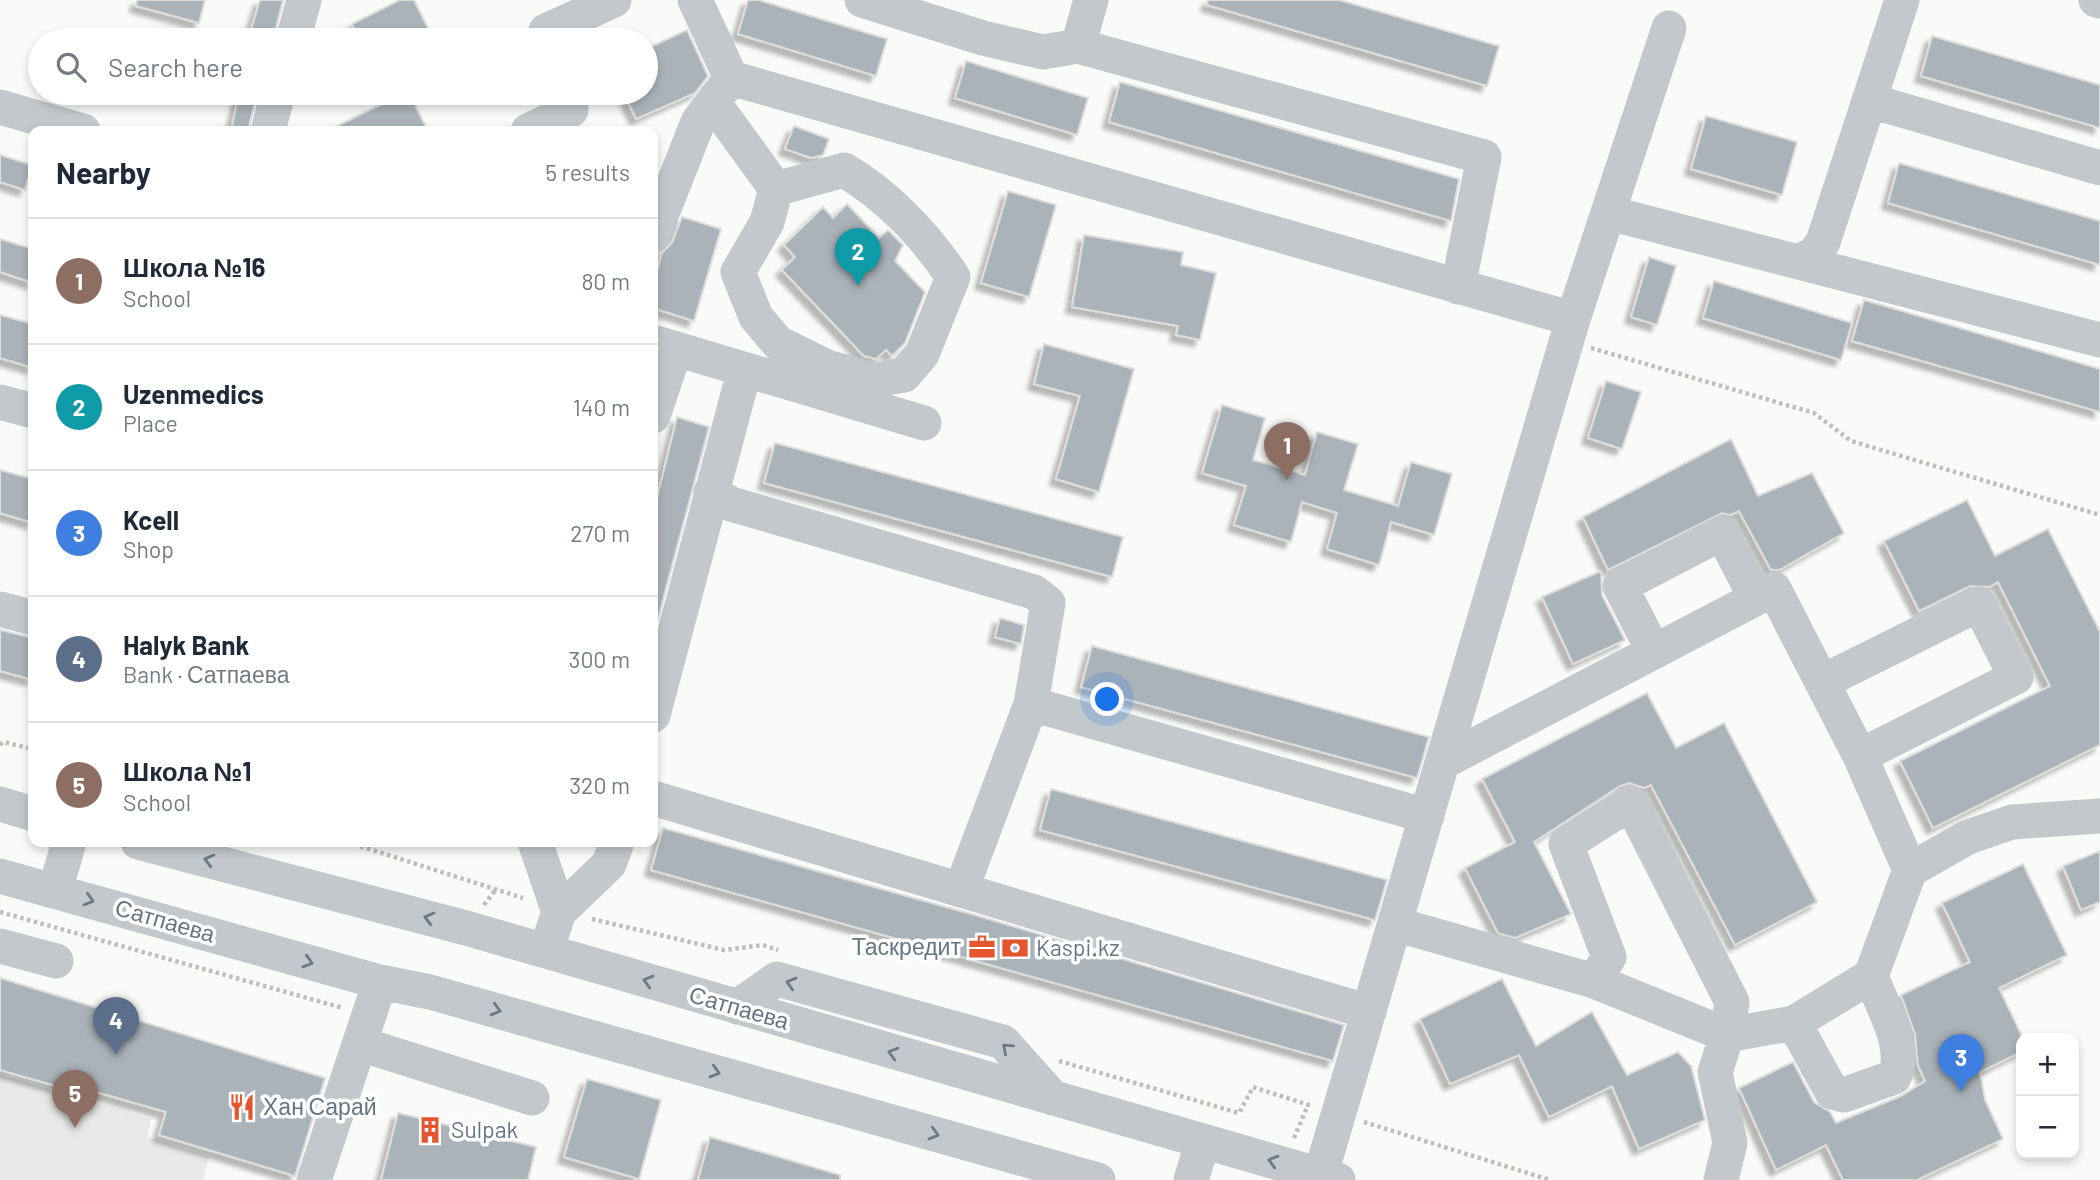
<!DOCTYPE html>
<html lang="en">
<head>
<meta charset="utf-8">
<style>
	:root { --surface:#fff; --page:#f6f6f7; --text:#1f2937; --muted:#747a83; --line:#e0e1e3; --accent:#d93025 }
	body { margin:0; font-family:Barlow,sans-serif; background:var(--page); color:var(--text) }
	.controls { position:absolute; right:21px; bottom:21px; display:grid; overflow:hidden; border-radius:14px; box-shadow:0 4px 10px #0003 }
	.controls button { width:63px; height:63px; display:grid; place-items:center; padding:0; border:0; border-bottom:2px solid var(--line); background:var(--surface); color:var(--text); font:35px sans-serif }
	.you { position:absolute; left:1108px; top:700px; width:24px; height:24px; margin:-18px; border:5px solid #fff; border-radius:50%; background:#1a73e8; box-shadow:0 0 0 10px #1a73e833 }
	.badge { display:grid; place-items:center; width:46px; height:46px; border-radius:50%; background:var(--accent); color:#fff; font-size:23px; font-weight:700 }
	.pin { position:absolute; translate:-50% -58px; filter:drop-shadow(0 2px 4px #0008) }
	.pin::after { content:''; position:absolute; top:37px; width:24px; height:21px; background:inherit; clip-path:polygon(0 0,100% 0,50% 100%) }
	.list { margin:0; padding:0; list-style:none }
	h2 { display:flex; justify-content:space-between; align-items:center; height:91px; margin:0; padding:0 28px; font-size:30px }
	h2 small { font-size:23px; font-weight:400; color:var(--muted) }
	.list li { display:grid; grid-template-columns:46px 1fr auto; gap:21px; align-items:center; box-sizing:border-box; height:126px; padding:0 28px; border-top:2px solid var(--line) }
	.list b { display:block; font-size:26px; white-space:nowrap }
	.list p { margin:0; font-size:23px; white-space:nowrap; color:var(--muted) }
	.list em { font-size:23px; font-style:normal; color:var(--muted) }
	.icon { flex:none; width:38px; height:38px; fill:none; stroke:currentColor; stroke-width:2; stroke-linecap:round; stroke-linejoin:round }
	.map { position:relative; flex:none; width:2100px; height:1180px; overflow:hidden }
	.search { position:absolute; background:var(--surface); box-shadow:0 4px 10px #0003; left:28px; top:28px; width:630px; height:77px; display:flex; align-items:center; gap:18px; box-sizing:border-box; padding:0 24px; border-radius:38px; color:var(--muted); font-size:26px }
	.panel { position:absolute; background:var(--surface); box-shadow:0 4px 10px #0003; left:28px; top:126px; width:630px; height:721px; border-radius:14px }
	.map>svg:first-child { display:block }
	.built { fill:#e8e9e9 }
	.building { fill:#aab3b9; stroke:#dcdcda; stroke-width:2; filter:url(#shadow) }
	.lines { fill:none; stroke-linecap:round; stroke-linejoin:round }
	.path { stroke:#bbbfc2; stroke-width:4.5; stroke-dasharray:3.5 3.5; stroke-linecap:butt }
	.minor { stroke:#c3c8cc; stroke-width:35 }
	.oneway { stroke:#6a7a87 }
	.labels { text-anchor:middle; stroke-width:7; stroke-linejoin:round; paint-order:stroke }
	.street-label { font-size:23px; fill:#657683; stroke:#fff }
	.poi-label { font-size:23px; fill:#657683; stroke:#fff; text-anchor:start }
</style>
</head>
<body>
<div class="map">
<svg width="2100" height="1180" viewBox="0 0 2100 1180">
	<defs>
		<filter id="shadow"><feDropShadow dx="-6" dy="6" stdDeviation="2" flood-color="#0004"/></filter>
	</defs>
	<rect width="100%" height="100%" fill="#fafaf8"/>
	<path class="built" d="M0,1075L151,1119L148,1137L209,1157L203,1180H0Z"/>
	<path class="building" d="M137,0H205L199,23L136,6Z
		M260,0H283L273,40H248Z
		M400,0H414L434,40H360L352,24Z
		M748,0H758L887,39L876,76L738,34Z
		M1208,0H1339L1499,46L1487,86L1207,5Z
		M687,30L708,76L695,93L636,119L624,93H646V49Z
		M1932,36L2100,85V128L1921,76Z
		M966,61L1088,98L1077,135L955,98Z
		M1120,82L1459,179L1451,221L1109,122Z
		M239,93H257L248,131H231Z
		M386,93H409L428,131H327L390,100Z
		M1706,116L1797,142L1782,195L1691,169Z
		M794,126L829,139L823,155L811,158L785,149Z
		M0,155L32,165L25,190L0,182Z
		M1899,163L2100,221V265L1888,203Z
		M1008,191L1056,205L1029,297L981,283Z
		M847,204L879,238L888,230L903,245L895,261L925,292L905,343L892,356L886,350L876,359L864,356L782,270L795,257L784,245L823,207L833,218Z
		M682,217L721,229L694,321L653,308V286L662,253L672,243Z
		M1084,235L1183,252L1181,265L1216,273L1200,340L1176,335L1178,326L1072,307Z
		M0,239L33,249V283L0,272Z
		M1649,257L1676,266L1657,325L1631,317Z
		M1714,281L1852,323L1841,360L1703,318Z
		M1864,300L2100,369V412L1852,341Z
		M0,315L33,324V368L0,358Z
		M1044,344L1134,369L1099,492L1056,479L1080,396L1034,384Z
		M1606,381L1641,392L1622,449L1588,438Z
		M1222,405L1265,418L1253,460L1305,475L1317,432L1358,444L1344,490L1398,506L1411,462L1452,474L1434,535L1391,522L1379,565L1327,549L1337,513L1302,502L1291,542L1234,525L1246,486L1202,473Z
		M677,417L709,427L653,637V514Z
		M1731,439L1758,496L1812,473L1844,533L1779,570H1771L1739,511L1730,515L1722,513L1608,570L1583,517Z
		M775,443L1123,537L1112,577L764,483Z
		M0,470L33,479V523L0,513Z
		M1967,500L1995,556L2048,529L2100,632V745L1933,828L1900,761L2050,686L1998,582L1989,587L1970,586L1919,611L1884,541Z
		M1601,571L1602,595L1625,640L1573,664L1542,597Z
		M1000,618L1024,625L1021,644L995,637Z
		M0,630L33,638V680L0,671Z
		M1092,646L1429,737L1417,778L1081,687Z
		M1647,693L1676,748L1724,723L1817,902L1735,945L1651,785L1644,788L1630,783L1620,786L1534,842L1571,914L1515,938L1498,933L1465,868L1515,842L1482,779Z
		M1051,789L1387,880L1375,920L1040,830Z
		M663,828L978,916L1344,1025L1333,1061L651,870Z
		M2100,851V902L2081,910L2063,866Z
		M2023,864L2067,955L1999,988L2021,1034V1052L1980,1072L1985,1100L2003,1139L1917,1180H1843L1826,1145L1776,1170L1739,1088L1793,1062L1814,1102L1830,1112L1836,1123L1901,1096L1925,1081L1918,1065L1915,1034L1901,995L1970,962L1942,903Z
		M0,978L325,1078L295,1176L159,1135L166,1112L58,1081L56,1086L0,1070Z
		M1502,979L1536,1046L1592,1012L1627,1075L1678,1052L1691,1066L1705,1120L1639,1149L1612,1086L1549,1117L1519,1055L1450,1084L1420,1019Z
		M587,1079L661,1100L639,1179L564,1157Z
		M398,1113L536,1147L528,1180H381Z
		M710,1137L840,1175V1180H698Z"/>
	<g class="lines">
		<path class="path" d="M1591,348L1814,413L1851,441L2100,515
			M0,745L3,742L33,749
			M347,842L523,898
			M484,905L497,888
			M0,912L343,1008
			M592,919L724,950L763,945L778,950
			M1059,1061L1239,1113L1253,1087L1312,1106
			M1364,1122L1550,1180
			M1294,1138L1308,1105"/>
		<path class="minor" d="M695,0L731,78L1573,319
			M862,0L983,38L1043,52L1078,46L1484,157L1458,287
			M2096,0L2100,1
			M293,40L304,0
			M549,40L546,31L614,0
			M1078,46L1091,0
			M1871,101L2100,168
			M713,102L776,189L767,222L738,272L756,317L778,343L827,367L874,380L904,375L922,354L953,277C926,236 887,195 844,170L776,189
			M0,107L83,131
			M268,131L278,93
			M528,131L571,110L566,93
			M1609,213L2100,340
			M653,236L698,122L725,86
			M1798,262L1814,254L1823,242L1902,0
			M653,342L924,423
			M0,402L33,411
			M653,416L675,350
			M711,492L731,504L1034,592L1048,603L1031,704L961,890
			M0,609L33,618
			M1654,652L1620,586L1722,533L1756,598
			M1822,682L1979,604L2016,677L1860,756
			M1031,704L1427,816
			M653,715L744,372
			M1443,762L1774,589L1860,756L1910,870
			M653,798L1369,1012
			M0,804L33,814
			M138,842L466,928L1338,1180
			M535,842L559,912
			M0,876L380,982L430,992L1098,1180
			M55,891L69,842
			M1395,924L1594,981L1727,1035L1794,1023L1871,976L1910,870L1968,837L2012,822L2100,816
			M0,946L56,961
			M546,951L559,912L609,864L617,842
			M1594,981L1609,957L1566,844L1631,803L1732,1002L1727,1035L1715,1072L1730,1143L1721,1180
			M737,1007L777,979L1003,1042L1053,1098
			M1794,1023L1832,1092L1844,1095L1894,1077C1909,1049 1881,1004 1871,976
			M360,1044L532,1098
			M314,1180L380,982
			M1191,1180L1203,1141
			M1319,1180L1573,319L1669,28"/>
	</g>
	<defs><path id="oneway-chevron" d="M-2-3.5L2.5 0L-2 3.5" fill="none" stroke-width="1.6" stroke-linecap="round" stroke-linejoin="round" transform="scale(1.75)"/></defs>
	<g class="oneway">
		<use href="#oneway-chevron" transform="translate(209 860) rotate(-165)"/>
		<use href="#oneway-chevron" transform="translate(89 900) rotate(16)"/>
		<use href="#oneway-chevron" transform="translate(429 918) rotate(-165)"/>
		<use href="#oneway-chevron" transform="translate(308 962) rotate(16)"/>
		<use href="#oneway-chevron" transform="translate(648 981) rotate(-164)"/>
		<use href="#oneway-chevron" transform="translate(791 983) rotate(-164)"/>
		<use href="#oneway-chevron" transform="translate(496 1010) rotate(16)"/>
		<use href="#oneway-chevron" transform="translate(1007 1048) rotate(-138)"/>
		<use href="#oneway-chevron" transform="translate(893 1053) rotate(-164)"/>
		<use href="#oneway-chevron" transform="translate(715 1072) rotate(16)"/>
		<use href="#oneway-chevron" transform="translate(934 1134) rotate(16)"/>
		<use href="#oneway-chevron" transform="translate(1273 1161) rotate(-164)"/>
	</g>
	<defs>
		<symbol id="office-bare" viewBox="-9 -9 18 18"><path d="M-6-3h4V-5.5h4V-3h4V5H-6ZM-1-4.5V-3h2v-1.5ZM-6 0V1H6V0Z" fill="#e4572e" stroke="#fff" stroke-width="2.5" paint-order="stroke"/></symbol>
		<symbol id="bank-bare" viewBox="-9 -9 18 18"><path d="M-6-4H6V4H-6ZM0-2.3a2.3 2.3 0 1 0 0 4.6a2.3 2.3 0 1 0 0-4.6Z" fill="#e4572e" stroke="#fff" stroke-width="2.5" paint-order="stroke"/></symbol>
		<symbol id="restaurant-bare" viewBox="-9 -9 18 18"><path d="M-5-6h1v4h1v-4h1v4h1v-4h1v5L-1.5 .5V6h-2V.5L-5-1ZM5-6V6H3V1.5H1.5Q1.5-4 5-6Z" fill="#e4572e" stroke="#fff" stroke-width="2.5" paint-order="stroke"/></symbol>
		<symbol id="building-bare" viewBox="-9 -9 18 18"><path d="M-4-6H4V6H1V3H-1V6H-4ZM-2.5-4.3h1.7v1.8h-1.7ZM.8-4.3h1.7v1.8H.8ZM-2.5-1h1.7V.8h-1.7ZM.8-1h1.7V.8H.8Z" fill="#e4572e" stroke="#fff" stroke-width="2.5" paint-order="stroke"/></symbol>
	</defs>
	<g fill-rule="evenodd">
		<use href="#office-bare" x="963" y="928" width="38" height="38"/>
		<use href="#bank-bare" x="996" y="929" width="38" height="38"/>
		<use href="#restaurant-bare" x="223" y="1088" width="38" height="38"/>
		<use href="#building-bare" x="411" y="1111" width="38" height="38"/>
	</g>
	<g class="labels">
		<g class="street-label">
			<text transform="translate(165 921) rotate(16)" y="8">Сатпаева</text>
			<text transform="translate(739 1008) rotate(16)" y="8">Сатпаева</text>
		</g>
		<g class="poi-label">
			<text x="961" y="955" text-anchor="end">Таскредит</text>
			<text x="1036" y="956">Kaspi.kz</text>
			<text x="263" y="1115">Хан Сарай</text>
			<text x="451" y="1138">Sulpak</text>
		</g>
	</g>
</svg>
<div class="controls">
<button>+</button>
<button>−</button>
</div>
<div class="you"></div>
<div class="pin badge" style="left:1287px;top:480px;background:#8d6e63">1</div>
<div class="pin badge" style="left:858px;top:286px;background:#0f9aa8">2</div>
<div class="pin badge" style="left:1961px;top:1092px;background:#3f7fe0">3</div>
<div class="pin badge" style="left:116px;top:1055px;background:#5c6f8a">4</div>
<div class="pin badge" style="left:75px;top:1128px;background:#8d6e63">5</div>
<div class="search"><svg class="icon" aria-label="search" viewBox="0 0 24 24"><circle cx="10" cy="10" r="6"/><path d="M15 15l6 6"/></svg>Search here</div>
<section class="panel">
<h2>Nearby<small>5 results</small></h2>
<ul class="list">
<li><span class="badge" style="background:#8d6e63">1</span><div><b>Школа №16</b><p>School</p></div><em>80 m</em></li>
<li><span class="badge" style="background:#0f9aa8">2</span><div><b>Uzenmedics</b><p>Place</p></div><em>140 m</em></li>
<li><span class="badge" style="background:#3f7fe0">3</span><div><b>Kcell</b><p>Shop</p></div><em>270 m</em></li>
<li><span class="badge" style="background:#5c6f8a">4</span><div><b>Halyk Bank</b><p>Bank · Сатпаева</p></div><em>300 m</em></li>
<li><span class="badge" style="background:#8d6e63">5</span><div><b>Школа №1</b><p>School</p></div><em>320 m</em></li>
</ul>
</section>
</div>
</body>
</html>
